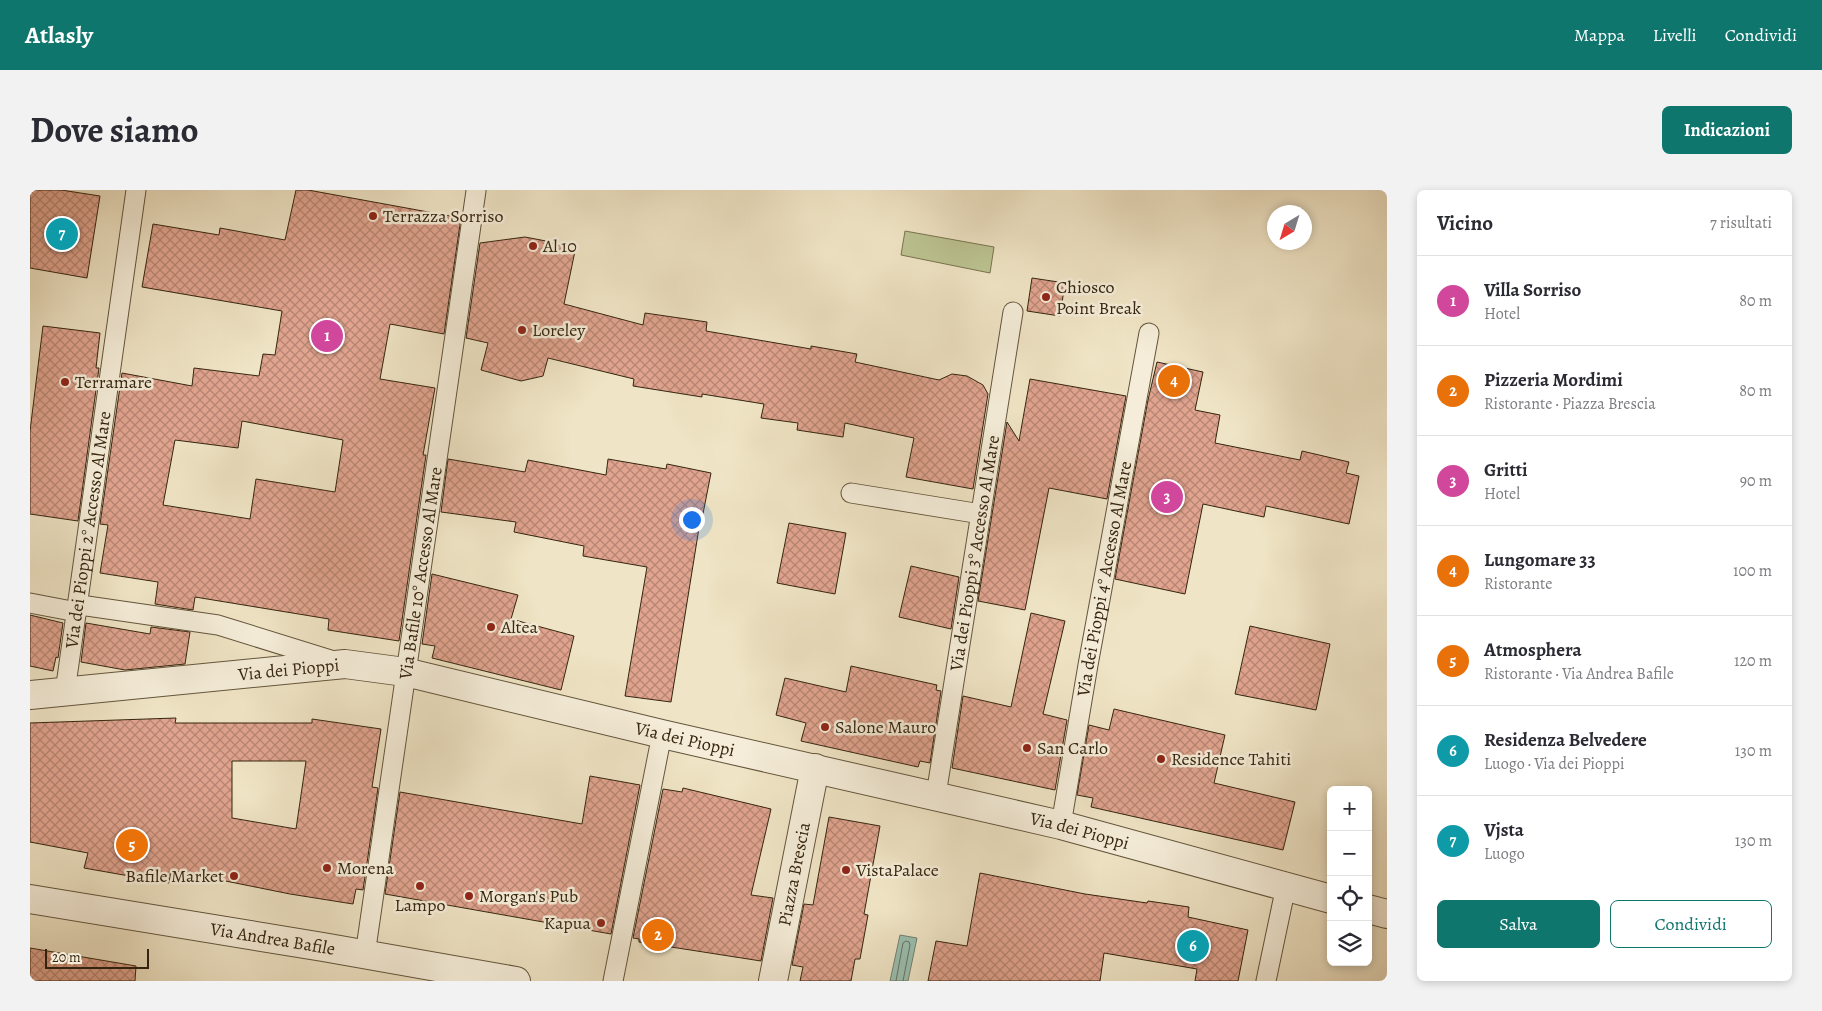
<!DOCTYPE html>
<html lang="it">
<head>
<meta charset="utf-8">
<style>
	:root { --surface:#fff; --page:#f2f2f3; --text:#2b2b33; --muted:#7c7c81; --line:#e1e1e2; --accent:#0f766e }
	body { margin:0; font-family:Alegreya,serif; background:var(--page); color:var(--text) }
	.controls { position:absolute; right:15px; bottom:15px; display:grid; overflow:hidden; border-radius:8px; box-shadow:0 2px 8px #0003 }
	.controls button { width:45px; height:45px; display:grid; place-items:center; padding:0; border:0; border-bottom:1px solid var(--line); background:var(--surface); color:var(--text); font:25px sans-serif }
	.compass { position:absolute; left:1237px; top:15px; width:45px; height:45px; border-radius:50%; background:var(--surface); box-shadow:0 2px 8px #0003; rotate:218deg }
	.scale { position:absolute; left:15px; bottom:12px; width:104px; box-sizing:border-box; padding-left:5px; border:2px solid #35250f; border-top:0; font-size:14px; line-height:18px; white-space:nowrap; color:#35250f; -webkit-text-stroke:4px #f5edd9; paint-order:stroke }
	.you { position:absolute; left:661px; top:329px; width:18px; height:18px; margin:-12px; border:4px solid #fff; border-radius:50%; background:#1a73e8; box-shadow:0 0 0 8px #1a73e833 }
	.badge { display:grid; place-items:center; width:32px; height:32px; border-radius:50%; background:var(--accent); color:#fff; font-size:16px; font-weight:700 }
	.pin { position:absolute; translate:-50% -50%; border:2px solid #fff; box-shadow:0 1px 5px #0006 }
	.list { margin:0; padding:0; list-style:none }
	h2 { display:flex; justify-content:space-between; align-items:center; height:65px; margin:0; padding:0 20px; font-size:21px }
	h2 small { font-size:16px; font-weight:400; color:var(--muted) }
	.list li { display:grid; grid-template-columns:32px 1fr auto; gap:15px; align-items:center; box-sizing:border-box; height:90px; padding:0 20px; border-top:1px solid var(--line) }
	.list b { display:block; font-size:19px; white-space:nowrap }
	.list p { margin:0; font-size:16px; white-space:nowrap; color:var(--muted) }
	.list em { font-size:16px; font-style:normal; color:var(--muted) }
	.actions { display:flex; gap:10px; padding:15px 20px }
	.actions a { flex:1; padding:11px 0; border:1px solid var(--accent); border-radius:8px; text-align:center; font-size:18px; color:var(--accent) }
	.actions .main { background:var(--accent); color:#fff }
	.icon { flex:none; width:28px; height:28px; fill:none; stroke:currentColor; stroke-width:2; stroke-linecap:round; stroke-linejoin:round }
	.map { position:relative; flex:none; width:1357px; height:791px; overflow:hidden; border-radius:8px }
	header { display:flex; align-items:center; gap:30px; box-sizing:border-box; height:70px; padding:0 25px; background:var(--accent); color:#fff }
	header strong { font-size:24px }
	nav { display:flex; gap:28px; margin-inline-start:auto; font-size:18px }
	.intro { display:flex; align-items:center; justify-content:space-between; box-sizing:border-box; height:120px; padding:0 30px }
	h1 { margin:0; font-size:35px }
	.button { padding:12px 22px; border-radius:8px; background:var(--accent); color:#fff; font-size:18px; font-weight:700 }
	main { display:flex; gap:30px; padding:0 30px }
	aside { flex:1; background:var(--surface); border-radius:8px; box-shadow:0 2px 8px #0003 }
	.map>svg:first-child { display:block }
	.garden { fill:#bcc392; stroke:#787450 }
	.water { fill:#9abfb0; stroke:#728170 }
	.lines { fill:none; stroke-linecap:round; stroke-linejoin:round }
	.shore { stroke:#687260; stroke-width:1 }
	.building { fill:url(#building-cross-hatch); stroke:#35250f; fill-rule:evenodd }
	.lane-casing { stroke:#64553c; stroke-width:21 }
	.street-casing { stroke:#64553c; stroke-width:30 }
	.lane { stroke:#f5edd9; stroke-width:19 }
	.street { stroke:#f5edd9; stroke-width:28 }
	.poi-dot { fill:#8f2418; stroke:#f5edd9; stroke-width:2 }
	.labels { text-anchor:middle; stroke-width:5; stroke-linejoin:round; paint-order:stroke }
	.poi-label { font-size:18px; fill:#35250f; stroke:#f5edd9; text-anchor:start }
	.street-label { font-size:18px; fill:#35250f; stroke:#f5edd9 }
</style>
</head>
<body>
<header>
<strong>Atlasly</strong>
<nav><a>Mappa</a><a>Livelli</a><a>Condividi</a></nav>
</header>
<div class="intro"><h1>Dove siamo</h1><a class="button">Indicazioni</a></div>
<main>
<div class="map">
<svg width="1357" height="791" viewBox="0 0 1357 791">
	<defs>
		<pattern id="building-cross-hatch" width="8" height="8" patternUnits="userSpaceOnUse" patternTransform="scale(1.25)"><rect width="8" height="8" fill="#e1a48f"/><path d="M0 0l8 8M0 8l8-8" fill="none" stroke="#b78573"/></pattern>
	</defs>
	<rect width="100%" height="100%" fill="#efe4c5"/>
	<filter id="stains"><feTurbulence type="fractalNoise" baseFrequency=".004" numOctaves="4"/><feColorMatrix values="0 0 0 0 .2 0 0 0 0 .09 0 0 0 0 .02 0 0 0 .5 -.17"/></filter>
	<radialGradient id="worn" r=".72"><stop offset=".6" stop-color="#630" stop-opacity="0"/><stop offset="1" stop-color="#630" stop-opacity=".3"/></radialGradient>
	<path class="garden" d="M875,41L964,57L960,83L871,65Z"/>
	<path class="water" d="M870,745L887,748L878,791H860Z"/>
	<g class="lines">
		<path class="shore" d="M866,791L873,753L876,751L879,752L880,755L873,791"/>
	</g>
	<path class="building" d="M0,0H31L70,6L57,88L0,78Z
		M266,0H278L431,28L414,144L360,134L350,189L405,198L393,265H396L369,451L298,440L299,429L165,407L163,420L125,414L128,392L70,383L78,335L70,334L92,183L162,196L164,178L229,186L233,164L245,165L252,121L112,97L123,34L189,45L190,38L255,50ZM212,231L313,250L305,302L226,289L220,329L133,315L145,250L208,258Z
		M495,47L516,51L545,61L534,114L613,135L615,123L677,132L676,141L781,159V156L827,164L825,172L909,190L922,184L937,186L953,195L958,204L943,299L876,287L884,248L815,233L813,247L767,240L768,233L731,228L734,214L672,204V207L603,196L604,189L518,168L513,186L491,191L451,180L458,153L436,148L450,53Z
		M1002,88L1035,93L1030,126L997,121Z
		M13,136L70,143L66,178H69L48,331L0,324V241Z
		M1127,172L1173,182L1165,220L1190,225L1185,253L1270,270L1272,261L1319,272L1316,283L1329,286L1319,334L1236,316L1234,327L1173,314L1155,404L1085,389L1118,210Z
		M1000,189L1096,206L1077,309L1019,298L995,420L948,411L977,232L989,251Z
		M418,269L495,282L498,270L576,285L578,269L636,279L637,274L681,283L670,339L669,338L641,512L595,506L617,377L553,366L554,356L484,342L486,332L411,322Z
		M759,333L816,343L805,404L747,393Z
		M881,376L929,387L921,439L869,427Z
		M402,384L488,405L481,429L544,446L531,500L402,468L405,456L392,454Z
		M1001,423L1035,431L1013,524L1037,530L1025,600L922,578L933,506L981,517Z
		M0,425L33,433L28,468L26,467L23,481L0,476Z
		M56,433L120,444L121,437L160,442L155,474L95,480L51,472Z
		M1220,436L1300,454L1286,520L1205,504Z
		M821,476L907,495L906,500L911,501L900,573L890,571L888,577L771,551L776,533L746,525L755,488L816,502Z
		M1084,519L1195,545L1184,593L1265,612L1253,660L1061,617L1063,608L1047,605L1059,535L1079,540Z
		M146,528L145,533H282V529L351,539L342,597L348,598L333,700L326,699L323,714L260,704L141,680L139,693L54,678L58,663L0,652V533ZM202,571H276L266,639L202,628Z
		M560,586L610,595L581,744L355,704L370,602L552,634Z
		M653,598L741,619L721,705L743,708L731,771L609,752V749L603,748L633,599L652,602Z
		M799,627L850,636L834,724L838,725L830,769H825L821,791H770L773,777L762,775L774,714L783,715Z
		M950,683L1055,704L1117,713L1118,711L1159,717L1158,727L1218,740L1208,791H1165L1167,779L1074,763L1070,791H898L906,751L937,756Z
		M0,758L106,776L105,791H0Z"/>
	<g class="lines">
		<defs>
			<g id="lane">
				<path d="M821,303L951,324"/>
				<path d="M0,413L47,422"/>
				<path d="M57,416L188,435L304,471"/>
				<path id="s1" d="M35,502L106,0"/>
				<path id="s2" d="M906,605L983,122"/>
				<path id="s3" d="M1031,635L1058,475L1119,143"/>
				<path id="s4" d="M335,765L446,1"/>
				<path d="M583,791L632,544"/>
				<path d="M1236,791L1256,696"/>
			</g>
			<g id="street">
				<path id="s5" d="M0,505L315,474L375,482L632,544L1031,635L1301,709"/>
				<path id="s6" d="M0,709L293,757L486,791"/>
				<path d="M1338,719L1357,724"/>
				<path id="s7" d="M743,791L785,578"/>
			</g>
		</defs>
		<use href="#lane" class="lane-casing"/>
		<use href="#street" class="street-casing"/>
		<use href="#lane" class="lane"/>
		<use href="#street" class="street"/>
	</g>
	<g class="poi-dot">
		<circle cx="343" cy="26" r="5"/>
		<circle cx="503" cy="56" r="5"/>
		<circle cx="1016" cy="107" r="5"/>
		<circle cx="492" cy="140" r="5"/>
		<circle cx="35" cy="192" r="5"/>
		<circle cx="461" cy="437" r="5"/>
		<circle cx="795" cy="537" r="5"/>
		<circle cx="997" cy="558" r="5"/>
		<circle cx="1131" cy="569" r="5"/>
		<circle cx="297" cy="678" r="5"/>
		<circle cx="816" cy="680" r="5"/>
		<circle cx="204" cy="686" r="5"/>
		<circle cx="390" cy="696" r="5"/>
		<circle cx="439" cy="706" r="5"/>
		<circle cx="571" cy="733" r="5"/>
	</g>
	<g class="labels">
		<g class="poi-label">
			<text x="353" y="32">Terrazza Sorriso</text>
			<text x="513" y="62">Al 10</text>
			<text x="1026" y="103">Chiosco<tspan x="1026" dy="21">Point Break</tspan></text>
			<text x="502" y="146">Loreley</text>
			<text x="45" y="198">Terramare</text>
			<text x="471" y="443">Altea</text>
			<text x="805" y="543">Salone Mauro</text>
			<text x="1007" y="564">San Carlo</text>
			<text x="1141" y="575">Residence Tahiti</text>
			<text x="307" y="684">Morena</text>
			<text x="826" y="686">VistaPalace</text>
			<text x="194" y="692" text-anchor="end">Bafile Market</text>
			<text x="449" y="712">Morgan's Pub</text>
			<text x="390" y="721" text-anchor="middle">Lampo</text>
			<text x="561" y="739" text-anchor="end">Kapua</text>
		</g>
		<g class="street-label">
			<text dy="6" stroke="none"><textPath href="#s1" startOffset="164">Via dei Pioppi 2° Accesso Al Mare</textPath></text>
			<text dy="6" stroke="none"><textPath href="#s2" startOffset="245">Via dei Pioppi 3° Accesso Al Mare</textPath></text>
			<text dy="6" stroke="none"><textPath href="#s4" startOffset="386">Via Bafile 10° Accesso Al Mare</textPath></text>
			<text dy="6" stroke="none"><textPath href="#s3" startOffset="250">Via dei Pioppi 4° Accesso Al Mare</textPath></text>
			<text dy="6" stroke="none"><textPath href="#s5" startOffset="260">Via dei Pioppi</textPath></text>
			<text dy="6" stroke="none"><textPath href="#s5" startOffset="665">Via dei Pioppi</textPath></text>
			<text dy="6" stroke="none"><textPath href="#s5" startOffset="1070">Via dei Pioppi</textPath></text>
			<text dy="6" stroke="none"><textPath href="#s7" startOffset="109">Piazza Brescia</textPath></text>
			<text dy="6" stroke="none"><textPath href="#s6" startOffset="246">Via Andrea Bafile</textPath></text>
		</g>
	</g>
	<rect width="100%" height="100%" filter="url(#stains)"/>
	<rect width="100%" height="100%" fill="url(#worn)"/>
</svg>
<div class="controls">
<button>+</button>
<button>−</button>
<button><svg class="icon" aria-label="locate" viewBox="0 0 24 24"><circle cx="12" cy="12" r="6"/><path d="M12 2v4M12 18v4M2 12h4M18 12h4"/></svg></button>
<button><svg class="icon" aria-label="layers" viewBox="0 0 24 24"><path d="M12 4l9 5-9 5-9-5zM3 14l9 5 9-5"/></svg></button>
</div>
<svg class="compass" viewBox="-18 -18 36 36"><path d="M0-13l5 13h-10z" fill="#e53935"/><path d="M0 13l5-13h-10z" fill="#7c7c81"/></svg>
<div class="scale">20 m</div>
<div class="you"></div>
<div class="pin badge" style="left:297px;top:146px;background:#d1479c">1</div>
<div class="pin badge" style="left:628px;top:745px;background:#e8710a">2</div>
<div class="pin badge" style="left:1137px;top:307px;background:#d1479c">3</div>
<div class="pin badge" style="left:1144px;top:191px;background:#e8710a">4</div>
<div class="pin badge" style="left:102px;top:655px;background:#e8710a">5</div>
<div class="pin badge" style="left:1163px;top:756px;background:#0f9aa8">6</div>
<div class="pin badge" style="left:32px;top:44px;background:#0f9aa8">7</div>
</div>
<aside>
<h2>Vicino<small>7 risultati</small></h2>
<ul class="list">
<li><span class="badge" style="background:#d1479c">1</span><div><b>Villa Sorriso</b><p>Hotel</p></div><em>80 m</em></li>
<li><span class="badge" style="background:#e8710a">2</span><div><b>Pizzeria Mordimi</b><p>Ristorante · Piazza Brescia</p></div><em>80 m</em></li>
<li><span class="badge" style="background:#d1479c">3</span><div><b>Gritti</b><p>Hotel</p></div><em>90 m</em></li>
<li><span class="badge" style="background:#e8710a">4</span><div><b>Lungomare 33</b><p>Ristorante</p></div><em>100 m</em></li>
<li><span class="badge" style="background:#e8710a">5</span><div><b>Atmosphera</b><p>Ristorante · Via Andrea Bafile</p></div><em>120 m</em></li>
<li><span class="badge" style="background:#0f9aa8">6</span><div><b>Residenza Belvedere</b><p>Luogo · Via dei Pioppi</p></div><em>130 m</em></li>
<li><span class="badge" style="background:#0f9aa8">7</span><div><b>Vjsta</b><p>Luogo</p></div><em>130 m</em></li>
</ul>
<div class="actions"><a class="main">Salva</a><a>Condividi</a></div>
</aside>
</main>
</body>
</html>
